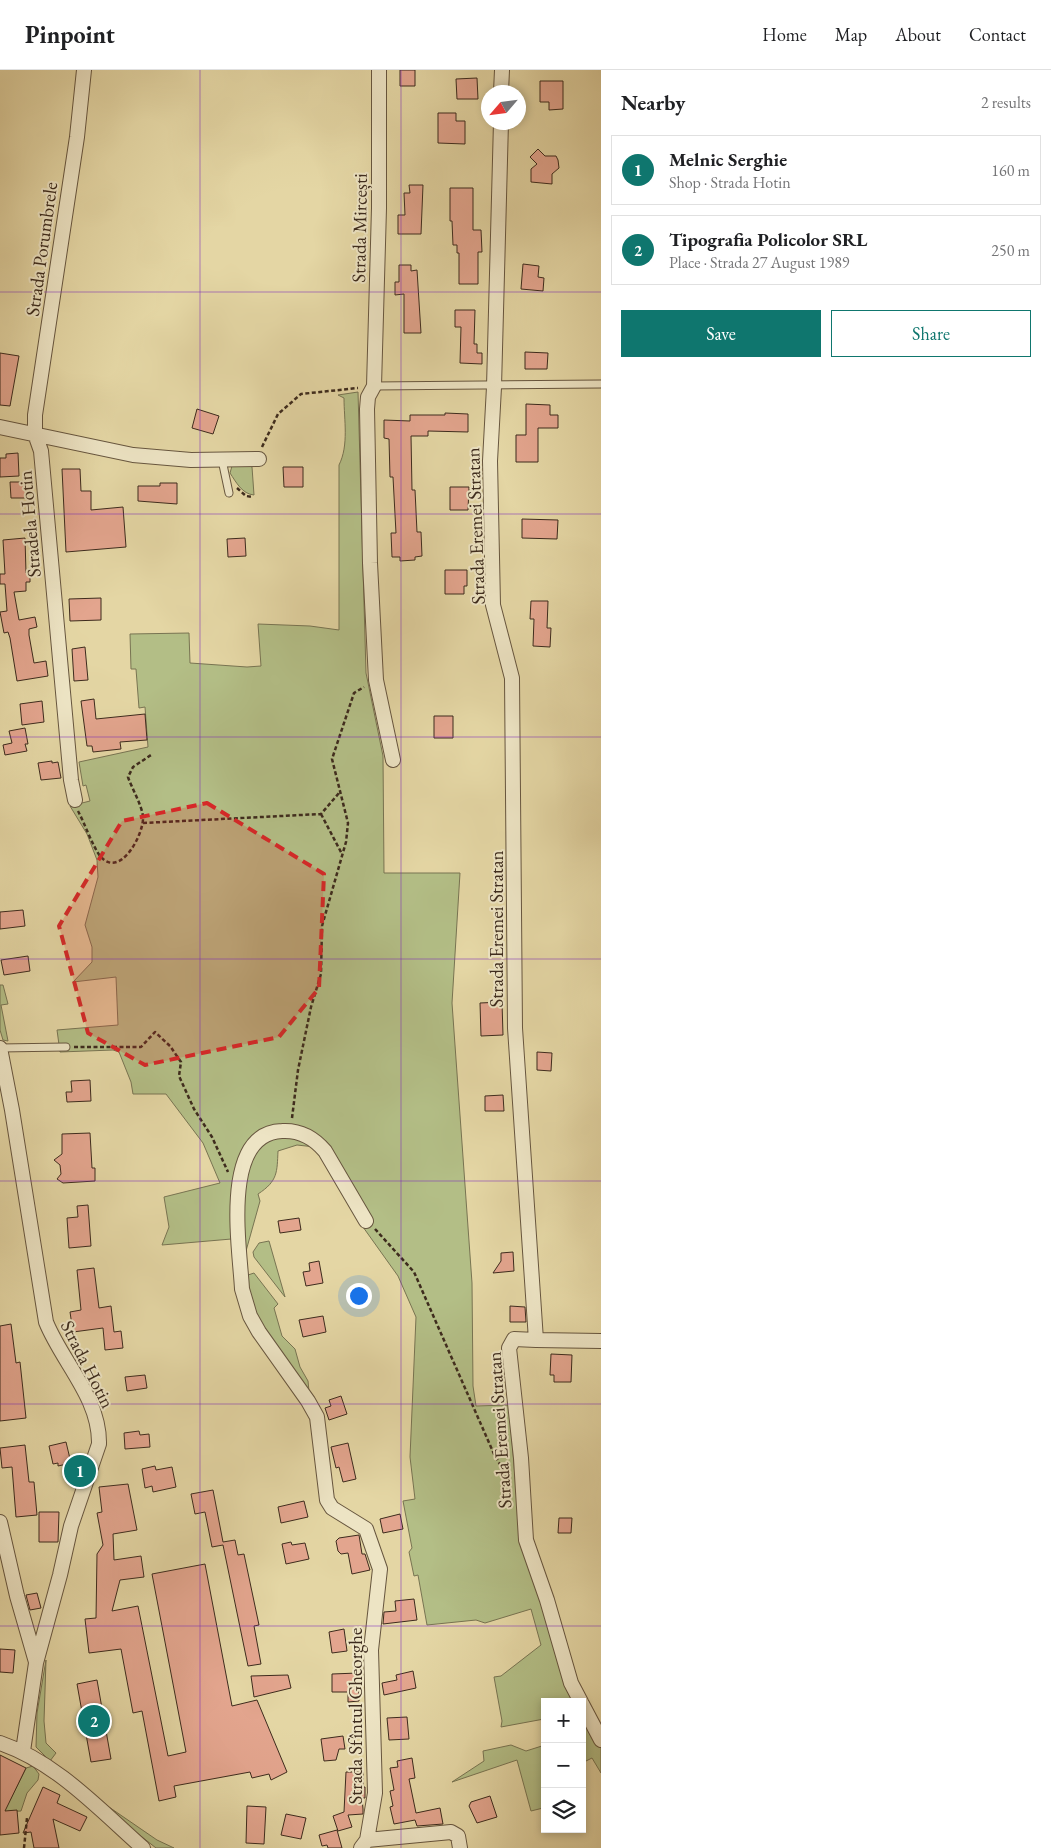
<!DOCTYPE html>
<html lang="en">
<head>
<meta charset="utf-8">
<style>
	:root { --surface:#fff; --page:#f2f2f2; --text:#202124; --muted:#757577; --line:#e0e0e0; --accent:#0f766e }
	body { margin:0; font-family:"EB Garamond",serif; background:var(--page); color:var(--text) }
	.controls { position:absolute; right:15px; bottom:15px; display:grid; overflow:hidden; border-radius:0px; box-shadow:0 2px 8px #0003 }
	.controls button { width:45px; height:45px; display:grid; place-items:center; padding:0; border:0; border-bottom:1px solid var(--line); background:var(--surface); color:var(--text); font:25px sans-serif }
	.compass { position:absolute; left:481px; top:15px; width:45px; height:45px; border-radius:50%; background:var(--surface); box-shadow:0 2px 8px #0003; rotate:242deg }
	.you { position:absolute; left:358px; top:1225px; width:18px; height:18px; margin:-12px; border:4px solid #fff; border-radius:50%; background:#1a73e8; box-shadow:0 0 0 8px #1a73e833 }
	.badge { display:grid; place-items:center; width:32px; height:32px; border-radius:50%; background:var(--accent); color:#fff; font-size:16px; font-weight:700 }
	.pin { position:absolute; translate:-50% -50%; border:2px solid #fff; box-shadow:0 1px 5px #0006 }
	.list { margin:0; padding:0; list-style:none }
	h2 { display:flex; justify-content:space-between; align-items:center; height:65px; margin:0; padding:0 20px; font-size:21px }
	h2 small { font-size:16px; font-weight:400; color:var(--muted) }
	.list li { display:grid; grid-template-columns:32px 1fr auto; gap:15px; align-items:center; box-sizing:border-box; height:70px; margin:0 10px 10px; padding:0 10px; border:1px solid var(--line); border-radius:0px }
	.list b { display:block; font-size:19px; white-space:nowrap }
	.list p { margin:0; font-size:16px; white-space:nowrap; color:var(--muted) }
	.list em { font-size:16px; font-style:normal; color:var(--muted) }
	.actions { display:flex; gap:10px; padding:15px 20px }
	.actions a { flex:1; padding:11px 0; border:1px solid var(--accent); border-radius:0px; text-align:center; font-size:18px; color:var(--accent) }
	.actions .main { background:var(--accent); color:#fff }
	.icon { flex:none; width:28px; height:28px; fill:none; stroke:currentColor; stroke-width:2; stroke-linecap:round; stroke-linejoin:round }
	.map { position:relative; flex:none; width:601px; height:1778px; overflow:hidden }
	header { display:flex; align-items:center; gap:30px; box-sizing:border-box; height:70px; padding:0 25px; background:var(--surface); border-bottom:1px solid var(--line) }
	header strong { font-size:24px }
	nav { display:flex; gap:28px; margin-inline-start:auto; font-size:18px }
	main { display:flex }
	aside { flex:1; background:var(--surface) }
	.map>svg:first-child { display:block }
	.green { fill:#b3be86; stroke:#787452 }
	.building { fill:#e3a58e; stroke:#3d2b1d }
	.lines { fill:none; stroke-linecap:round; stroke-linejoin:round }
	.lane-casing { stroke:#67563f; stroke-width:9 }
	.street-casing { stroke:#67563f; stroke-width:16 }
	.path { stroke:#3d2b1d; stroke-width:2.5; stroke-dasharray:4 2.5; stroke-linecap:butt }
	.lane { stroke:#ede4c4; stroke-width:7 }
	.street { stroke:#ede4c4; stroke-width:14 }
	.marked { fill:#d62828; fill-opacity:0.2; stroke:#d62828; stroke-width:4; stroke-dasharray:10 6; stroke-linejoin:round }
	.grid { fill:none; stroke:#7b2cbf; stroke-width:1; stroke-opacity:0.55 }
	.labels { text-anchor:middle; stroke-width:4; stroke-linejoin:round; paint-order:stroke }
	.street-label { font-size:19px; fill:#3d2b1d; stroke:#ede4c4 }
</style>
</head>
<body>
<header>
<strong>Pinpoint</strong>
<nav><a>Home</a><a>Map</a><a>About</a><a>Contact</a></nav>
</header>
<main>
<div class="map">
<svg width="601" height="1778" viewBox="0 0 601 1778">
	<rect width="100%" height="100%" fill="#e4d6a4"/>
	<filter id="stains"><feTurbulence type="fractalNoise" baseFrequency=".004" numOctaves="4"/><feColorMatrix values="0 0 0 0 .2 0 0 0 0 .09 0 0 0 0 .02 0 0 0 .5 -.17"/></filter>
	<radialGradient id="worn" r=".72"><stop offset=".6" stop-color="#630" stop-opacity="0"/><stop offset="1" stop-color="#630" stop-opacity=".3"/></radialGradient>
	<path class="green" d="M358,322L366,603L383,686L384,803H460L452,933L472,1213L473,1316L476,1336L509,1335L520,1466L576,1632H545V1654L544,1649L501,1657L502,1651L494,1607L501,1606L541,1575L531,1539L485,1553L476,1550L427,1555L418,1505L414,1506L409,1482L412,1478L403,1431L415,1429L410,1387L416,1247L398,1206L358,1150L315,1077L297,1075L278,1081C277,1102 278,1111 258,1124L260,1131L246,1181L243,1168L162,1175L169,1157L164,1127L220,1113L203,1073L166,1024H133L131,1012L119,982L113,980L60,982L57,960L118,955L116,907L73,912L92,892V877L85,855L98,807L97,790L87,764L70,736L90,731L86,715L83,716L79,692L148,677L145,637L139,638L136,599H131L130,564L189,563L190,593L247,597L261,596L258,554L310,556L339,560V395C349,375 344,350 344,328L338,325Z
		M248,395L252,397L254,425C242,424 236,412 230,403L232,396Z
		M0,915H3L8,934L1,935L8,971L3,970L0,960Z
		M269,1171L285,1227L254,1187L253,1182L259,1173Z
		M254,1203L278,1234L274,1238L282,1266L295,1279L300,1297L308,1311L309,1321L319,1336L318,1339C297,1309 237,1240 248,1205Z
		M46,1590L44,1651L46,1673L56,1683L50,1691L36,1677L37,1643Z
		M582,1643L601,1678V1703L592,1688L582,1693Z
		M511,1675L526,1681L545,1675V1741L543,1738L531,1741L517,1690L452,1712L484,1691L483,1681Z
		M33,1696L39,1704L38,1710L27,1723L21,1741L0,1742V1731L10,1730L26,1698Z
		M106,1735L157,1770L174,1778H156L109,1741Z"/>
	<path class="building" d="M400,0H415V16H400Z
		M477,8L478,29H457L456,9Z
		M540,11H563V39L549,40V32H540Z
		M438,43H456V51H465V74L438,73Z
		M538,79L545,86H556L558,90L559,98L552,104V114L531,112V99L537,94L530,87Z
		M409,115H423L421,164H398V145H405L404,123H410Z
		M450,118H473V160H481L482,182H478V214H459V183H457V175H453L452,151H450Z
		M523,194L539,196L538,207L544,208L543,221L521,219Z
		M399,195H411V201L417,200L421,263H404V224L395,225V212H399Z
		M455,240H475L474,274H477V283H482V294L460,293L461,257H455Z
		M525,282L548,283L547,299H525Z
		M0,283L19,286L10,336L0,335Z
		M526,334L550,335V345H558V358H538V392H516V365H526Z
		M197,339L219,346L213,364L192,358Z
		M445,343L468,344V362L428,361V366H411L412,420H415L417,462H421L422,486L415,487V490L400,491V487H392L391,463H396L393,407H390L389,369L384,368V350L410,351V345H445Z
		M18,383L19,406L0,407V388H6V384Z
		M283,397H303V417H284Z
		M62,399H80L81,421H91V440L123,437L126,477L66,482Z
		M10,412H25L26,428H11Z
		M160,413H177V434L138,431V416H160Z
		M450,417H469L468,440H450Z
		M522,449L558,450L557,469L522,468Z
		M25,468L26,503L30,502V512H26V521L14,522L19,550L35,547L37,557L29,559V565L34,593L46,591L48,606L17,611L10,568L8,562L4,563L0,542L7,541L5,514H0V504H5L3,470Z
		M245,468L246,486L228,487L227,469Z
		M445,500H467V516H464V524H445Z
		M101,528V550L70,551L69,529Z
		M531,531H548L547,558H551L550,577L533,576L534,549H530Z
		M85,577L88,610L74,611L72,579Z
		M94,629L96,649L145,644L147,670L120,672L121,679L93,682L92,676H87L81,631Z
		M42,631L44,652L22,655L20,634Z
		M434,646H453V668H434Z
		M25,658L28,674H25L27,681L5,685L3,675L12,673L9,661Z
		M52,691V693L58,692L61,708L41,710L38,693Z
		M23,840L25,856L0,859V842Z
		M28,886L30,901L4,905L1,890Z
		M502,932L503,965L481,966L480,933Z
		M537,982L552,983L551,1001L537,1000Z
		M90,1010L91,1031L67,1032L66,1022H72L71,1011Z
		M503,1025L504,1041H485V1026Z
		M90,1063L92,1098H95V1111L63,1113L57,1109L61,1104L60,1095L54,1090L62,1084V1064Z
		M88,1135L91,1176L69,1178L67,1148L78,1147L77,1136Z
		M299,1148L301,1160L280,1163L278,1151Z
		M513,1182L514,1201L493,1203L501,1191V1183Z
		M319,1191L323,1213L306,1216L303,1202L310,1201L309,1193Z
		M94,1198L99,1238L111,1236L114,1262L121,1261L123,1278L105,1280L103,1258L73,1262L70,1242L81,1240L77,1200Z
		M510,1236L525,1237L526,1252H510Z
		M323,1246L326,1262L303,1267L299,1250Z
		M11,1254L16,1293L20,1292L26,1348L0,1351V1256Z
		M551,1284L572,1285L571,1312H554V1305H550Z
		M145,1305L147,1318L127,1321L125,1307Z
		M341,1326L347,1344L329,1350L325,1338L331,1336L329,1330Z
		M139,1361L140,1365L149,1364L150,1377L125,1379L124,1363Z
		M66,1372L71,1393L58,1396V1393L53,1394L49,1376Z
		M348,1373L356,1409L343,1412L339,1397L336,1398L331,1377Z
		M25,1375L29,1412H34L37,1445L16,1447L12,1397L2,1398L0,1378Z
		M155,1396L156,1400L172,1397L176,1417L153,1422L152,1416L145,1418L142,1399Z
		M128,1414L137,1460L113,1464L114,1490L141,1486L144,1507L120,1510L112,1541L138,1536L168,1686L186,1682L152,1504L205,1494L232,1636L257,1630L287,1702L271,1710L269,1704L252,1708L250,1702L174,1716L176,1727L159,1731L142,1641L133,1643L121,1579L89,1583L85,1549L96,1548L97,1484L103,1475L97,1443L102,1442L99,1417Z
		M213,1420L223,1472L235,1470L238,1485L244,1484L259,1555L254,1556L261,1594L248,1596L223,1475L212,1477L205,1442L195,1444L191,1424Z
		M304,1431L308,1447L281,1453L278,1437Z
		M39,1442H59L58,1472H39Z
		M400,1444L403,1459L383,1463L380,1449Z
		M559,1448H572L571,1463H558Z
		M359,1465L362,1484H365L370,1500L352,1504L348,1483L341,1484L338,1481L336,1471L339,1468Z
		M291,1472L292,1475L305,1473L309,1489L286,1494L282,1474Z
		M37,1523L41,1538L30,1540L26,1525Z
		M414,1529L417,1550L383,1554L384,1542L396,1541L395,1531Z
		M344,1559L347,1581L332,1583L329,1562Z
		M0,1579L15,1580L13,1603L0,1602Z
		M413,1601L416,1618L384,1625L382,1613L397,1610L396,1605Z
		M358,1603L359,1631L348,1632V1622H332V1604Z
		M288,1605L291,1618L254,1627L251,1606Z
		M97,1610L111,1689L91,1692L77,1614Z
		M407,1647L409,1669L389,1670L387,1648Z
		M343,1666L345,1679H339L336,1690L324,1691L321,1669Z
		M0,1685L26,1698L5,1741L17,1740L19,1763L0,1765Z
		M412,1688L415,1708L409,1709L416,1743L440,1738L443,1754L417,1756L415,1750L394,1754L390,1737L393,1736L390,1721L394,1720L390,1698L398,1697L397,1691Z
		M346,1702H363V1717H365V1728H362L363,1739V1744L348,1745L352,1757L338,1761L333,1746L344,1742Z
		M43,1717L60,1725L57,1733L87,1747L80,1761L53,1749L59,1778H34L31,1762L23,1763Z
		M490,1726L497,1747L477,1753L469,1736L471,1732Z
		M247,1736L266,1737L264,1774L246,1773Z
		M286,1744L306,1748L301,1769L281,1765Z
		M337,1760L342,1778H328L327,1775L322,1776L319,1765Z"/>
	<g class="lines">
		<defs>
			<path id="lane" d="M374,316L601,314
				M222,390L229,423
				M0,978L66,977"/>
			<path id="street" d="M379,0V138L374,316L368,327L367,339L370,493L376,610L393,690
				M501,22L502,0
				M501,52L494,317L490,391L493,535L512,608L515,958L536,1270L514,1269L509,1278L521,1388L526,1470L547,1530L571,1613L581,1632
				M0,357L133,385L191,390L259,389
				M75,730L71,710L41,381L35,364V345L77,67L84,0
				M0,978L12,1040L46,1252C62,1292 100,1328 99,1374L71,1456L60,1505L36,1593L23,1681
				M366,1151L325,1081C314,1068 299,1060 282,1061C220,1063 240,1179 242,1219L250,1246L259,1262L308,1331L317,1347L327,1430L332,1438L366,1459L380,1499L371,1580L375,1723L367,1770
				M536,1270L601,1271
				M0,1452L17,1526L36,1592
				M582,1634L601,1670
				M0,1673C56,1692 99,1739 143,1778
				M361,1778L367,1770L451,1762L458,1766L460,1778"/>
		</defs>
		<use href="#lane" class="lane-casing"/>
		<use href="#street" class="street-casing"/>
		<path class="path" d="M262,377L278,344L301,324L358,318
			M237,418L246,426L253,427
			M78,741C85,754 92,775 100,786C120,810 144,764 143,747C142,735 132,719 128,707L133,697L151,685
			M321,744L342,784
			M143,753L321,744L339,723
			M74,977H141L155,962L170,976L181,992L179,1006L194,1039L212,1067L228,1102
			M292,1048L298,1000L311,937L321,904L322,856L346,772L348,753L332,689L354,623L364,617
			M375,1159L414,1202L494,1384L508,1408
			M24,1778L27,1748"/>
		<use href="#lane" class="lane"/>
		<use href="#street" class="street"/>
	</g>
	<path class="marked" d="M207,733L324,804L319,918L279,967L145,995L88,963L59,856L122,751Z"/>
	<path class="grid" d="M200,0V1778M401,0V1778M0,222H601M0,444H601M0,667H601M0,889H601M0,1111H601M0,1334H601M0,1556H601"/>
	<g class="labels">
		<g class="street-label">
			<text transform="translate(359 158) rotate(-89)" y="7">Strada Mircești</text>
			<text transform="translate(41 179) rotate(-82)" y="7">Strada Porumbrele</text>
			<text transform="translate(29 454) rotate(-95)" y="7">Stradela Hotin</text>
			<text transform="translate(475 456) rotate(-92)" y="7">Strada Eremei Stratan</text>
			<text transform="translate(496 859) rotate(-90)" y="7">Strada Eremei Stratan</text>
			<text transform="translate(88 1294) rotate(63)" y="7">Strada Hotin</text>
			<text transform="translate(499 1360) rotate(-94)" y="7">Strada Eremei Stratan</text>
			<text transform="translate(355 1646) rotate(-90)" y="7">Strada Sfîntul Gheorghe</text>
		</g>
	</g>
	<rect width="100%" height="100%" filter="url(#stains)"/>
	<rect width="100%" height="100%" fill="url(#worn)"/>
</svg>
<div class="controls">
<button>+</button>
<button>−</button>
<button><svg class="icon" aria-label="layers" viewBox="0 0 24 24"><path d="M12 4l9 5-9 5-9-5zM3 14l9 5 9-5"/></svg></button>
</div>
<svg class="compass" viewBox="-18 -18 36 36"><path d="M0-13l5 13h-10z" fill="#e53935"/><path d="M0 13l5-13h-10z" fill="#757577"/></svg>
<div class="you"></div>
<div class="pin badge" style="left:80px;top:1401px">1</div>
<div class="pin badge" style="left:94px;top:1651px">2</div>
</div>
<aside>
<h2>Nearby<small>2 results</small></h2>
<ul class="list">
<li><span class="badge">1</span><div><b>Melnic Serghie</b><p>Shop · Strada Hotin</p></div><em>160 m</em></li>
<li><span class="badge">2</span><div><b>Tipografia Policolor SRL</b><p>Place · Strada 27 August 1989</p></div><em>250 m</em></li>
</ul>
<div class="actions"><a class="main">Save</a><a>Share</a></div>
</aside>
</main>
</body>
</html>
